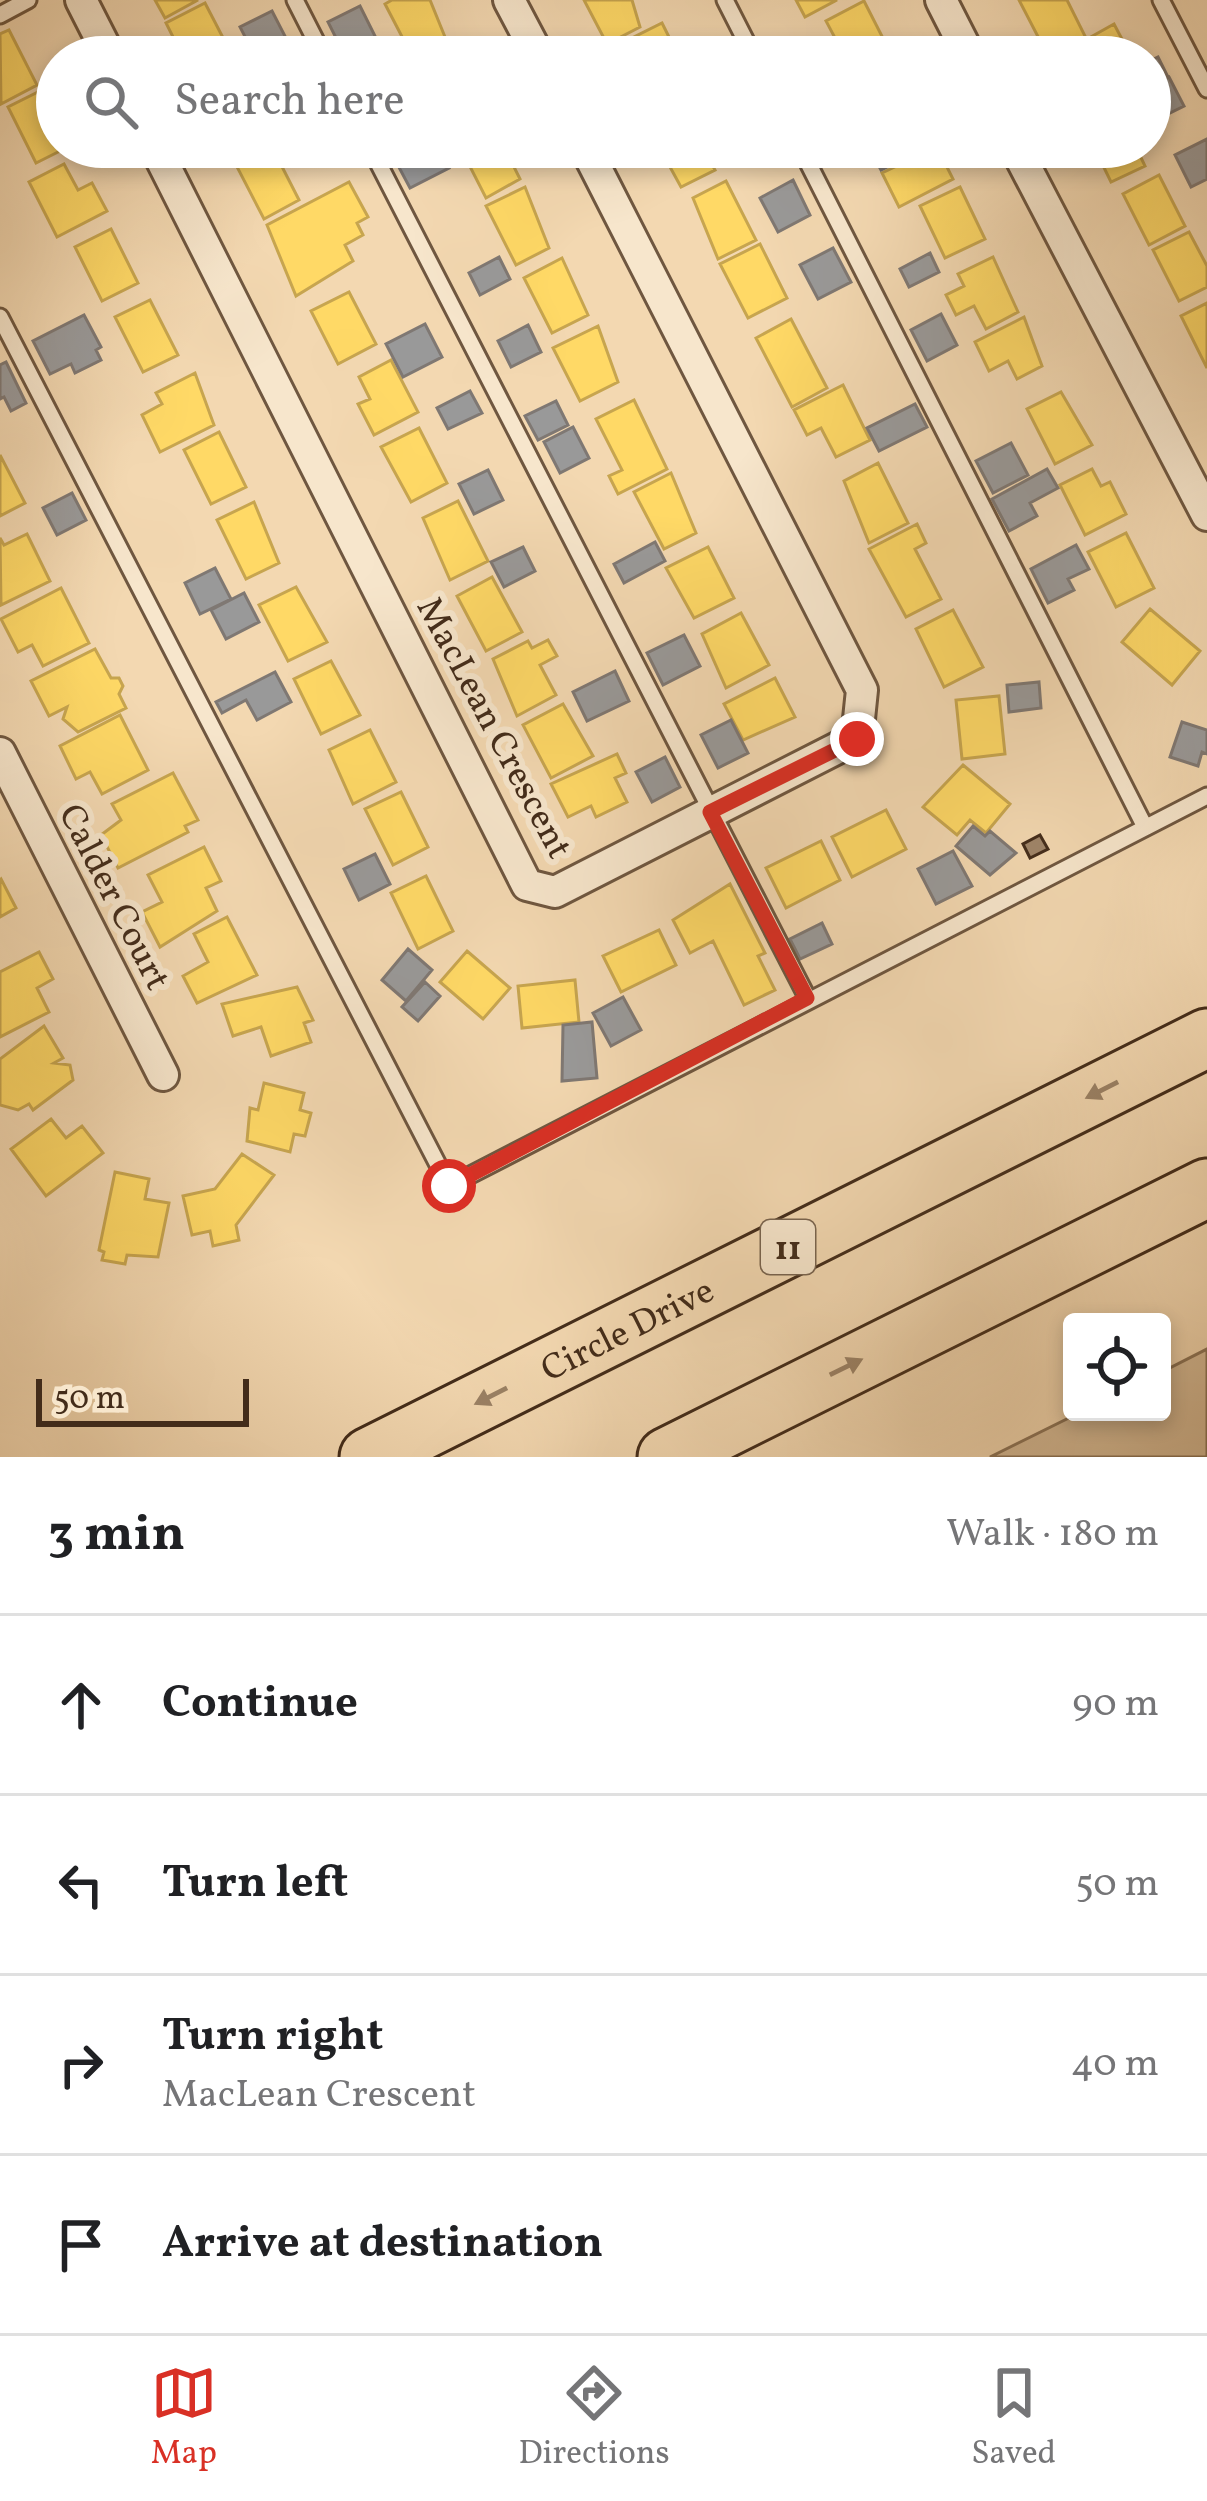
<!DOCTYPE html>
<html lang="en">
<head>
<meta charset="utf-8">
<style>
	:root { --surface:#fff; --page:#f6f6f6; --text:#202124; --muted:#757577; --line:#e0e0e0; --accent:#d93025 }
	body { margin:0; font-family:Vollkorn,serif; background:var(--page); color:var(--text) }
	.controls { position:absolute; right:36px; bottom:36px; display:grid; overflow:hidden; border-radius:12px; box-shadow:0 6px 18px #0003 }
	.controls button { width:108px; height:108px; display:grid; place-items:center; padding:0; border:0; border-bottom:3px solid var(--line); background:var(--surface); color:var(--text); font:60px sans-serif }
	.scale { position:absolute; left:36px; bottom:30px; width:213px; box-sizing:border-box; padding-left:12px; border:6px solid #432c1a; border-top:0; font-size:33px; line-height:42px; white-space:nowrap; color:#432c1a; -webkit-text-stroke:9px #f7e6cc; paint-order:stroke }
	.stop { position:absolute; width:36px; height:36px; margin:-27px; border:9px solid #d93025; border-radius:50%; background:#fff }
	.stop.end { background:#d93025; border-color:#fff; box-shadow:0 3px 12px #0008 }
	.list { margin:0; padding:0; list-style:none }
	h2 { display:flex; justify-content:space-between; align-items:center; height:156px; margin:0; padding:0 48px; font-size:51px }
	h2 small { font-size:39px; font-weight:400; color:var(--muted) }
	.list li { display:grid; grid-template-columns:78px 1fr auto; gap:36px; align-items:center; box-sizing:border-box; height:180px; padding:0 48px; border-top:3px solid var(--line) }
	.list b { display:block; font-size:45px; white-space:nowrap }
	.list p { margin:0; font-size:39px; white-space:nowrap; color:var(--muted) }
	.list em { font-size:39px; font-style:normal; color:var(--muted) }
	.icon { flex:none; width:66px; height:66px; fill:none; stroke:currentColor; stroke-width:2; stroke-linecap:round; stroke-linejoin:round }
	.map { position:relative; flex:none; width:1207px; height:1457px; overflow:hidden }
	.search { position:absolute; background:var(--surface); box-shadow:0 6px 18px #0003; left:36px; right:36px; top:36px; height:132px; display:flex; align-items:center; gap:30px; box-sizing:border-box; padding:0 42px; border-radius:66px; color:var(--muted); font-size:45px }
	.sheet { height:876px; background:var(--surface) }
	nav { display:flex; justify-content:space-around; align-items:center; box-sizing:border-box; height:168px; border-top:3px solid var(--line); background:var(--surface); font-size:33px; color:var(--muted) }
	nav a { display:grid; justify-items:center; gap:6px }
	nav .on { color:var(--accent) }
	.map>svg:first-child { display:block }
	.green { fill:#d5bb97; stroke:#8c7458; stroke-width:3 }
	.homes { fill:#ffd966; stroke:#c7a54f; stroke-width:3 }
	.industry { fill:#999; stroke:#7f7873; stroke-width:3 }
	.building { fill:#9f8569; stroke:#432c1a; stroke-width:3 }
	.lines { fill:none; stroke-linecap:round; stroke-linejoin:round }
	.service-casing { stroke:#6f5740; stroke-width:21 }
	.minor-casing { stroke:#6f5740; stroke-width:36 }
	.motorway-casing { stroke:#432c1a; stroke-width:63 }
	.service { stroke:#f7e6cc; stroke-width:15 }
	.minor { stroke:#f7e6cc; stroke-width:30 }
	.motorway { stroke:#f3d8b1; stroke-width:57 }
	.oneway { fill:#9b8266 }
	.route { stroke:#d93025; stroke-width:15 }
	.labels { text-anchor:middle; stroke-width:12; stroke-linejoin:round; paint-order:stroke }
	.shield { fill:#f7e6cc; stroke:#79644f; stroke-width:3 }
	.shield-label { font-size:33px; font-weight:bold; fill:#432c1a }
	.street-label { font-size:36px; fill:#432c1a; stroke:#f7e6cc }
</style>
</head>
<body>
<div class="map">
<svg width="1207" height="1457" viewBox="0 0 1207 1457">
	<rect width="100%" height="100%" fill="#f3d8b1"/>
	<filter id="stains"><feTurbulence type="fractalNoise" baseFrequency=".00167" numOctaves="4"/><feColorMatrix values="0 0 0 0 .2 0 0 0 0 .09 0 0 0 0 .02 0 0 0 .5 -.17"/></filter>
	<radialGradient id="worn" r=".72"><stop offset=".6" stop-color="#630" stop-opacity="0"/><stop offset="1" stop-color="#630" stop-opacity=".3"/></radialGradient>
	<path class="green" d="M1207,1349V1457H990L1081,1412H1162V1372Z"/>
	<path class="homes" d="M155,0H198L165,18Z
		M392,0H430L445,37L411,54L385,4Z
		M584,0H632L640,27L607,44Z
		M796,0H837L805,17Z
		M1019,0H1067L1085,36L1048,56Z
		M864,1L890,52L845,57L826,21Z
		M205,3L233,57H183L166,23Z
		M662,23L678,55L612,57L608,50Z
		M1114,24L1124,43L1111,50L1115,57H1055Z
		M9,30L37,85L1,104L0,34Z
		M44,89L57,114V147H68L36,163L8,107Z
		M266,147H272L299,200L264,219L235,163Z
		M460,147H504L520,179L486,198Z
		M659,147H723L707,155L715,170L681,187Z
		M937,147L953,179L899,207L882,173Z
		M1094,147H1136L1145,166L1111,182Z
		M64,164L78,190L92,183L107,211L57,237L29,182Z
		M1159,175L1185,226L1149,245L1123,194Z
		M726,181L756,240L718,259L693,198Z
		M349,182L368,217L357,223L363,235L345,245L353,261L296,296L267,225Z
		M525,187L549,248L516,265L486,206Z
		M960,187L985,239L945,258L920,206Z
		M111,229L138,283L102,301L75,247Z
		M1189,232L1207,266V287L1179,301L1153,250Z
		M760,244L787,298L748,318L720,264Z
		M993,257L1018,312L986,329L974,306L956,315L946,295L964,286L958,274Z
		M562,258L588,315L552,333L524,278Z
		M349,292L376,344L338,364L311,311Z
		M150,300L178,355L143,372L115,317Z
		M1207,303V368L1181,316Z
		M1024,317L1042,366L1017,379L1008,361L989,371L975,342Z
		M791,319L827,388L792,407L756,338Z
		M598,326L618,382L580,401L553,348Z
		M391,360L418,412L374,435L358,404L370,399L359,377Z
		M195,373L214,425L160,452L142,415L162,404L156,393Z
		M843,385L870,440L836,457L821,428L807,435L794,410Z
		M1061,392L1092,445L1055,464L1027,409Z
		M634,400L667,469L618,494L609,476L622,470L596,419Z
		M419,428L447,483L411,502L381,447Z
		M219,432L246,487L211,504L184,450Z
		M0,455L25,503L0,516Z
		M878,463L908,523L869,543L844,481Z
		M1092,469L1101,486L1110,482L1126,514L1085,535L1060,485Z
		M671,473L696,533L664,549L634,492Z
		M458,501L488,561L450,580L423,518Z
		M254,502L279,563L246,579L217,520Z
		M917,524L926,543L915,549L941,599L906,617L869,549Z
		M1126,533L1154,588L1116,607L1088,552Z
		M27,534L50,581L1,605L0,538L4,545Z
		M708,547L734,598L694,618L666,568Z
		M492,577L522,632L486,651L457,596Z
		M296,587L327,642L288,661L259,605Z
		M61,588L89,643L43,666L32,645L18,652L1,619Z
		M1150,609L1200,651L1172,685L1122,642Z
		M953,610L983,667L944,687L916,629Z
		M741,613L769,665L726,688L702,634Z
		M548,640L557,656L540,665L556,695L517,716L493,659L528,641L532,648Z
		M95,649L111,678H119L123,686L119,694L126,708L78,732L63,719L67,707L49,716L31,681Z
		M331,661L360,715L321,734L294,679Z
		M775,678L795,717L743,740L724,704Z
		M999,696L1005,754L962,759L956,700Z
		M563,704L593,756L551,778L523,725Z
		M120,715L148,770L102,794L90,772L76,779L60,746Z
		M370,730L396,782L353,804L329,750Z
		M617,754L626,773L615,778L627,802L596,817L591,806L568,817L551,784Z
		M963,765L1010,804L986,833L970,820L957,835L923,807Z
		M173,773L198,820L185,826L188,832L118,868L101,835L121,820L112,804Z
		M401,792L428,847L393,865L365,809Z
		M886,810L906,849L852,877L832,837Z
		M821,841L840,880L786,908L766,868Z
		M204,847L221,881L206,888L217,911L160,947L142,912L162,902L148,875Z
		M426,876L453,931L418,949L391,893Z
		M1,879L16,908L0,917V880Z
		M730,884L765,953L758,956L775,990L744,1005L713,941L690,953L673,920Z
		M227,917L257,975L197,1003L183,976L208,962L194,934Z
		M659,930L676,965L621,992L603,956Z
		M467,951L510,988L483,1019L440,982Z
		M39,952L53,979L37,988L49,1012L0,1037V972Z
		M575,980L579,1022L522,1028L518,986Z
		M297,987L313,1020L304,1023L311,1042L271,1056L261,1027L233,1036L222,1004Z
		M44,1026L63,1058L54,1063L70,1065L73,1080L33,1110L29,1104L18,1110L0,1105V1059Z
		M264,1083L304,1093L300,1110L311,1113L305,1136L294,1134L290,1152L247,1141L250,1108L258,1110Z
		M51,1119L66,1138L82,1126L103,1153L46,1196L11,1149Z
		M242,1154L274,1175L236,1225L239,1240L213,1246L210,1231L192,1235L183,1196L215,1189Z
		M115,1172L149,1179L145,1199L169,1203L158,1257L127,1255L125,1264L102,1260L104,1252L99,1250Z"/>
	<path class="industry" d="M360,6L375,36L343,52L328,22Z
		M272,11L287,40L255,56L240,27Z
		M287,42L295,57H258Z
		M720,43L727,57H693Z
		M1158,57L1167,75L1150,84V61Z
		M1169,77L1184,106L1152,122L1150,86Z
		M1207,139V179L1191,187L1175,155Z
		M416,147H438L449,168L410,188L394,158Z
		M902,147L907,157L881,170L869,148Z
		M793,180L810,215L778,232L760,198Z
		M833,248L851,282L818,299L800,265Z
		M930,253L939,272L909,287L900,269Z
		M499,257L510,279L480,295L469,273Z
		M941,314L957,345L927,361L911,330Z
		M84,315L101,347L96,350L101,360L75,373L71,364L50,374L33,341Z
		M425,324L442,357L403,377L386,344Z
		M528,325L541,352L511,367L498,341Z
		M6,362L26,403L11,411L4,397L0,399V365Z
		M470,391L482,413L448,429L437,408Z
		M556,401L568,425L538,440L525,416Z
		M915,404L927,427L879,451L867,428Z
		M573,427L589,458L560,473L544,442Z
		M1011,443L1028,475L993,493L976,461Z
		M1047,469L1058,488L1030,503L1037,516L1009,531L992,499Z
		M488,470L503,500L474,514L459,484Z
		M72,493L86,520L57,535L43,508Z
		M655,542L665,561L624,583L614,564Z
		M1076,545L1089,569L1068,579L1074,590L1048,603L1031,569Z
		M523,547L535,571L504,587L491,562Z
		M215,568L231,599L200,614L185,583Z
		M244,593L259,622L226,639L211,610Z
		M684,635L700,666L663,685L647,653Z
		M615,671L629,701L587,721L573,692Z
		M275,672L291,702L257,720L246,700L222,713L216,702Z
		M1039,682L1041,708L1009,712L1007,685Z
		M731,720L748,753L718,768L701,735Z
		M1182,722L1207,730V754L1202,752L1198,766L1170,757Z
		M665,757L680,787L652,802L636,772Z
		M973,826L985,836L990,831L1016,853L990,875L956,846Z
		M953,851L972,886L936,904L918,869Z
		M375,854L390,884L359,900L344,869Z
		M822,923L832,944L800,959L790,939Z
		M408,949L432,970L406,1001L382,980Z
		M425,982L440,996L418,1021L402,1007Z
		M623,997L641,1030L611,1046L593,1013Z
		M592,1022L597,1078L562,1081L563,1025Z"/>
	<path class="building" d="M1040,835L1048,849L1030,858L1023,844Z"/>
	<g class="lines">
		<defs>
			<path id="service" d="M295,0L324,57
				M725,0L754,57
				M1161,0L1207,89
				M0,15L28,0
				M370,147L807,997
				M800,147L1145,827
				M0,317L449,1186L1207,796"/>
			<path id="minor" d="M81,0L110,57
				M509,0L539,57
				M941,0L970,57
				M155,147L527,885L555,892L857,738L862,690L585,147
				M1015,147L1207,515
				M0,753L163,1075"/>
			<g id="motorway">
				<path id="s1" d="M369,1457L1207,1038"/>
				<path d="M667,1457L1207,1188"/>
			</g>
		</defs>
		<use href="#service" class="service-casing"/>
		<use href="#minor" class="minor-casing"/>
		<use href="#motorway" class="motorway-casing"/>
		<use href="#service" class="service"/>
		<use href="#minor" class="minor"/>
		<use href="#motorway" class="motorway"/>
	</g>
	<defs><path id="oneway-solid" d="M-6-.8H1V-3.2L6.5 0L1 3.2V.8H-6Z" transform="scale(3)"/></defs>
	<g class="oneway">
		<use href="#oneway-solid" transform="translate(1102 1090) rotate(153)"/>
		<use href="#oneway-solid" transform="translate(846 1367) rotate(-26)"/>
		<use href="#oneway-solid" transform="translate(491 1396) rotate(153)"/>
	</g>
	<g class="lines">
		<path class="route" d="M449,1186L807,998L710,812L857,739"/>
	</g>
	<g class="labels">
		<rect class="shield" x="761" y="1220" width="54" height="54" rx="9"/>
		<g class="shield-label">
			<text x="788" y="1259">11</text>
		</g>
		<g class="street-label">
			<text transform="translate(496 727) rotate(62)" y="13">MacLean Crescent</text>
			<text transform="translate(116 896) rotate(63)" y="13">Calder Court</text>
			<text dy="13" stroke="none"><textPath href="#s1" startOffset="288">Circle Drive</textPath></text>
		</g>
	</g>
	<rect width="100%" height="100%" filter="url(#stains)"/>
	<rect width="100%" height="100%" fill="url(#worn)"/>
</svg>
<div class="controls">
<button><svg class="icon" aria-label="locate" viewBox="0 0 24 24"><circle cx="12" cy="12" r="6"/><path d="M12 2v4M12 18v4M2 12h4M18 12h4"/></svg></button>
</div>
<div class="scale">50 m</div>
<div class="stop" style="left:449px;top:1186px"></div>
<div class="stop end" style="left:857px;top:739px"></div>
<div class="search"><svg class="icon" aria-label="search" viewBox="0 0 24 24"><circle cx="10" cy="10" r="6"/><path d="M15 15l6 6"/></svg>Search here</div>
</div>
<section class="sheet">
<h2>3 min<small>Walk · 180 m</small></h2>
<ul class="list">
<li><svg class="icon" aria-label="ahead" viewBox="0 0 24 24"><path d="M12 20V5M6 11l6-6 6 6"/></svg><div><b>Continue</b></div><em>90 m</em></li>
<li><svg class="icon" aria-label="left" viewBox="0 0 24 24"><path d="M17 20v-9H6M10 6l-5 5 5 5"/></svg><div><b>Turn left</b></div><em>50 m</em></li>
<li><svg class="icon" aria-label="right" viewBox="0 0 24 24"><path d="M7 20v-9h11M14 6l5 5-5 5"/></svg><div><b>Turn right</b><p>MacLean Crescent</p></div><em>40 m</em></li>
<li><svg class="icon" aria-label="arrive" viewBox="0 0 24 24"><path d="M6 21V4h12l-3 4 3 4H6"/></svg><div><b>Arrive at destination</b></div></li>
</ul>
</section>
<nav>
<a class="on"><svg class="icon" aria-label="map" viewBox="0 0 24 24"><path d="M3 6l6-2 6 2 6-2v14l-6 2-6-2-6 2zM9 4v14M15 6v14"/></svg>Map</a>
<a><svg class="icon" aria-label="directions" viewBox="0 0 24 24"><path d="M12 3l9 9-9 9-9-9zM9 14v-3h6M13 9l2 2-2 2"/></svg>Directions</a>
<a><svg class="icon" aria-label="saved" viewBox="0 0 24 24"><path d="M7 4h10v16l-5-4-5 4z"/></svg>Saved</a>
</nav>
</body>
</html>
